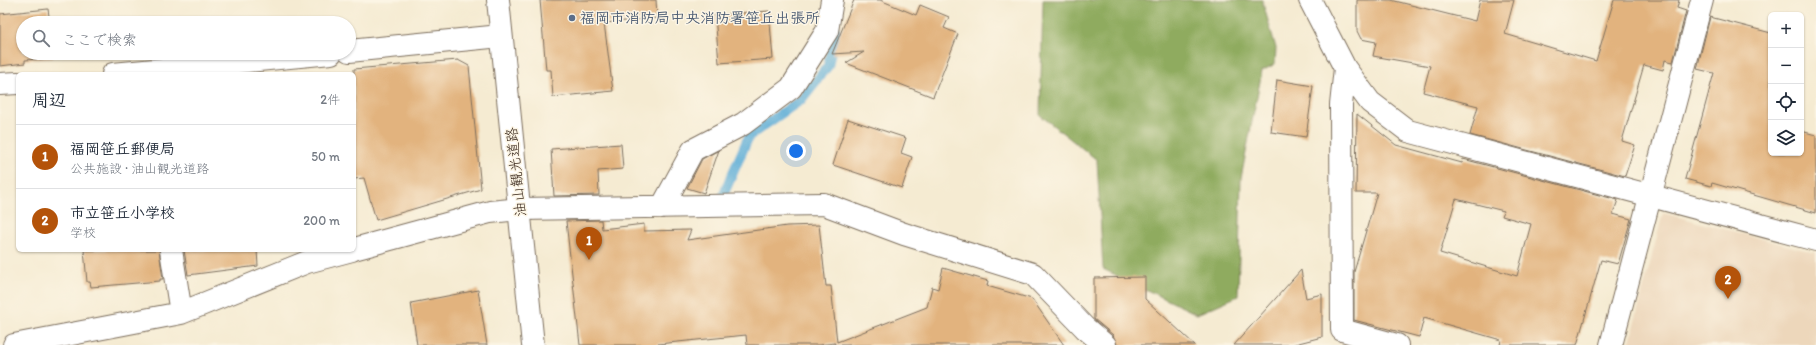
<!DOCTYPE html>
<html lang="ja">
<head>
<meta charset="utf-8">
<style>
	:root { --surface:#fff; --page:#f6f6f7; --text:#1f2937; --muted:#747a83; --line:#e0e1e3; --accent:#b45309 }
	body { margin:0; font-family:Itim,"Klee One",sans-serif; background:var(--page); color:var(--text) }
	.controls { position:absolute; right:12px; top:12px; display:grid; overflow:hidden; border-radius:6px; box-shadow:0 1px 3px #0004 }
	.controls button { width:36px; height:36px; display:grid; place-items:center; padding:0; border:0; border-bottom:1px solid var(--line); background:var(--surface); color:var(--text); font:20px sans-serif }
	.you { position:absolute; left:796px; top:151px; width:14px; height:14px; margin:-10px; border:3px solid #fff; border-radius:50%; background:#1a73e8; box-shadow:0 0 0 6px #1a73e833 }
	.badge { display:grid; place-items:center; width:26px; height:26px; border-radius:50%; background:var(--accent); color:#fff; font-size:13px; font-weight:700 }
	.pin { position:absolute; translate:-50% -33px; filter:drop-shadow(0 1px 2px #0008) }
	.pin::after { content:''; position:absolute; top:21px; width:14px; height:12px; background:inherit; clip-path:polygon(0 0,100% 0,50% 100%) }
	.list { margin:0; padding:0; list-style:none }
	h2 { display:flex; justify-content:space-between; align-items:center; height:52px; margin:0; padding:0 16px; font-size:17px }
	h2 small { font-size:13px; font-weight:400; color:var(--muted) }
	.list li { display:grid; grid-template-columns:26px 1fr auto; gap:12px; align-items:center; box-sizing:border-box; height:64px; padding:0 16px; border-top:1px solid var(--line) }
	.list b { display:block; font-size:15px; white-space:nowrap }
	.list p { margin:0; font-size:13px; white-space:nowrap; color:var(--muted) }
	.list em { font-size:13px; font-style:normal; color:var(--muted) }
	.icon { flex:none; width:22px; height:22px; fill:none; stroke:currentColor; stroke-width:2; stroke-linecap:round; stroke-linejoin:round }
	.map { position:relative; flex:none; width:1816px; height:345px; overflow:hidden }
	.search { position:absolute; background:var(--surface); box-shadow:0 1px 3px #0004; left:16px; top:16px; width:340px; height:44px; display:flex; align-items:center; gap:10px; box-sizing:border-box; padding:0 14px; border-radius:22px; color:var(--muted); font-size:15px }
	.panel { position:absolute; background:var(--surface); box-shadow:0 1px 3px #0004; left:16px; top:72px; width:340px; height:180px; border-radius:6px }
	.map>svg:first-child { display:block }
	.built { fill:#edd7bb }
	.forest { fill:#8fab5e; stroke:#656a3e }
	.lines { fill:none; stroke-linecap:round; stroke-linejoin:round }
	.stream { stroke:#5dadd7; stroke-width:10 }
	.building { fill:#e2b37e; fill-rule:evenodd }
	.minor-casing { stroke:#7c6e5d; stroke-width:24 }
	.tertiary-casing { stroke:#7c6e5d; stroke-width:24 }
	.minor { stroke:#fff; stroke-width:22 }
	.tertiary { stroke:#fff; stroke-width:22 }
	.service-dot { fill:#5c6f8a; stroke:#fcf5e5; stroke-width:1.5 }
	.labels { text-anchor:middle; stroke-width:3; stroke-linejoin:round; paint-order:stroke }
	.service-label { font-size:15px; font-weight:bold; fill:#4e5e75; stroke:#fcf5e5; text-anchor:start }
	.street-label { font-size:15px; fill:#3b2a1e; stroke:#fcf5e5 }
</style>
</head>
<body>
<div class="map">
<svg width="1816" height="345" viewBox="0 0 1816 345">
	<rect width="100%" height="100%" fill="#fcf5e5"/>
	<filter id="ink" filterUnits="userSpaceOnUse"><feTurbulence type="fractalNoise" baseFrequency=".025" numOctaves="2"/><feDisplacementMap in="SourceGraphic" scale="8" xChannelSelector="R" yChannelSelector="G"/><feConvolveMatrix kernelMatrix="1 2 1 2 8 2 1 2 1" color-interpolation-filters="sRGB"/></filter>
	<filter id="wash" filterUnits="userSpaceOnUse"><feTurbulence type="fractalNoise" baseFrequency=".012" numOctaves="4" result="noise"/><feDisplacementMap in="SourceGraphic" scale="16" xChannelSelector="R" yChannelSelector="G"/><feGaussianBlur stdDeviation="0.9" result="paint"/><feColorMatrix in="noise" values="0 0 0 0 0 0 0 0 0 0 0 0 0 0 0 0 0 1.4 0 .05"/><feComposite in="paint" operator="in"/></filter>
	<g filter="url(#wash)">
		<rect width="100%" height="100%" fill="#f5ebd2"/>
		<path class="built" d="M1663,213L1816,253V345H1629Z"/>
		<path class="forest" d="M1043,0H1262L1276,48L1275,64L1262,71L1241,178L1238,296L1197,314L1103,269L1097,160L1040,115Z"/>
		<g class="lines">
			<path class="stream" d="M718,207L749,136L801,100L828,66L835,30"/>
		</g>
		<g id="blocks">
			<path class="building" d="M540,0H656L657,18L604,23L613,91L553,97L551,70H546Z
				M854,0H880L916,15L920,5L949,17L944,28L958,34L933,97L846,63L864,52L832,54Z
				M1357,0H1391L1475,21L1480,0H1514L1505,34L1596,61L1614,0H1679L1677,8L1686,11L1673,62L1665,60L1663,70L1644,65L1622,141L1635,145L1625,176L1470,135L1478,106L1423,92L1430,66L1373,56L1376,42L1361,39L1357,31Z
				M48,9L50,23H23V53H53V58L25,60V63L0,66V14Z
				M769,11L773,59L719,63L715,15Z
				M1710,17L1771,33V153H1801V131L1816,135V213L1712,183L1711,186L1685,179L1714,73L1697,69Z
				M458,60L469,66L481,189L376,220L364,178L354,179V69Z
				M1277,80L1313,86L1306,137L1271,132Z
				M1357,114L1396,145L1462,163L1463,159L1618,200L1613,214L1631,219L1618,264L1601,260L1577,345H1500L1501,340L1424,318L1419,337L1354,320V272L1377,193H1356ZM1456,199L1504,211L1502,216L1531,224L1517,276L1440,253Z
				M848,119L906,138L901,153L912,157L902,188L833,165Z
				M621,144L623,169L598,171L599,195L554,196L551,149Z
				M719,150L704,193L687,188L702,159Z
				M601,220L602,229L644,224V231L691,230L687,240L787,226L819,225L826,286H831L837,342L927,307L932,287L938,289L943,268L988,281L987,286L1032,299L1064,345H834L835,343L818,345H747L746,335L658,344L659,345H580L566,221Z
				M84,250H159L163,279H160V281L91,287L90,282H87Z
				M184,250H257L258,266L188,275Z
				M1301,270L1306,298L1322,294V337L1291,345H1234Z
				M1145,277V299L1195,345H1117L1113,335L1094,319V278Z
				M478,290L487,345H417L411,303Z"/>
		</g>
	</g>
	<g filter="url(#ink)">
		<use href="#blocks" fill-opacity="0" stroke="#7c6e5d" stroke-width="1"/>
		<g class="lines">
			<defs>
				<path id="minor" d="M1310,0L1345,68L1370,102L1408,131L1816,240
					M349,51L501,36
					M1345,68L1341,105L1342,330L1397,345
					M113,74L331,53
					M0,84L18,83
					M662,207L693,150L743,124L791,88L827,31L832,0
					M354,249L490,212L520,209L824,204L904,234L1033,274L1085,328L1105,345
					M171,250L181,313
					M14,345L181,313L307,262L352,250"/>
				<path id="tertiary" d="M498,0L533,345
					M1611,345L1702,0"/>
			</defs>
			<use href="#minor" class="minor-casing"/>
			<use href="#tertiary" class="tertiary-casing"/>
			<use href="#minor" class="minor"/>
			<use href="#tertiary" class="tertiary"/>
		</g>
	</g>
	<circle class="service-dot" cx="572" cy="18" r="4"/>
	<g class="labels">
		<g class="service-label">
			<text x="580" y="23">福岡市消防局中央消防署笹丘出張所</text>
		</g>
		<g class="street-label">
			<text transform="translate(516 172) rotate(-96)" y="5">油山観光道路</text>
		</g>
	</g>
</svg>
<div class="controls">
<button>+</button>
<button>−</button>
<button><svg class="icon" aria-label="locate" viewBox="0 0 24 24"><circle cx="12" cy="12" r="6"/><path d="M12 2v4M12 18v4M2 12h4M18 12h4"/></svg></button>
<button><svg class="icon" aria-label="layers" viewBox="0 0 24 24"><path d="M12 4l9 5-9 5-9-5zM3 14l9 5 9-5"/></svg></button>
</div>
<div class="you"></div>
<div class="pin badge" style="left:589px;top:260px">1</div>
<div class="pin badge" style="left:1728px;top:299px">2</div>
<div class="search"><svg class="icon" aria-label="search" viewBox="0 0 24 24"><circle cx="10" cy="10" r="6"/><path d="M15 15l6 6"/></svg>ここで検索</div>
<section class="panel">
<h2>周辺<small>2件</small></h2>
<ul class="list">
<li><span class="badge">1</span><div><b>福岡笹丘郵便局</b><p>公共施設 · 油山観光道路</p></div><em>50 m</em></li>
<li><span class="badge">2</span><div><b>市立笹丘小学校</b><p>学校</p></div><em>200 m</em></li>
</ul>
</section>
</div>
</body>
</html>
